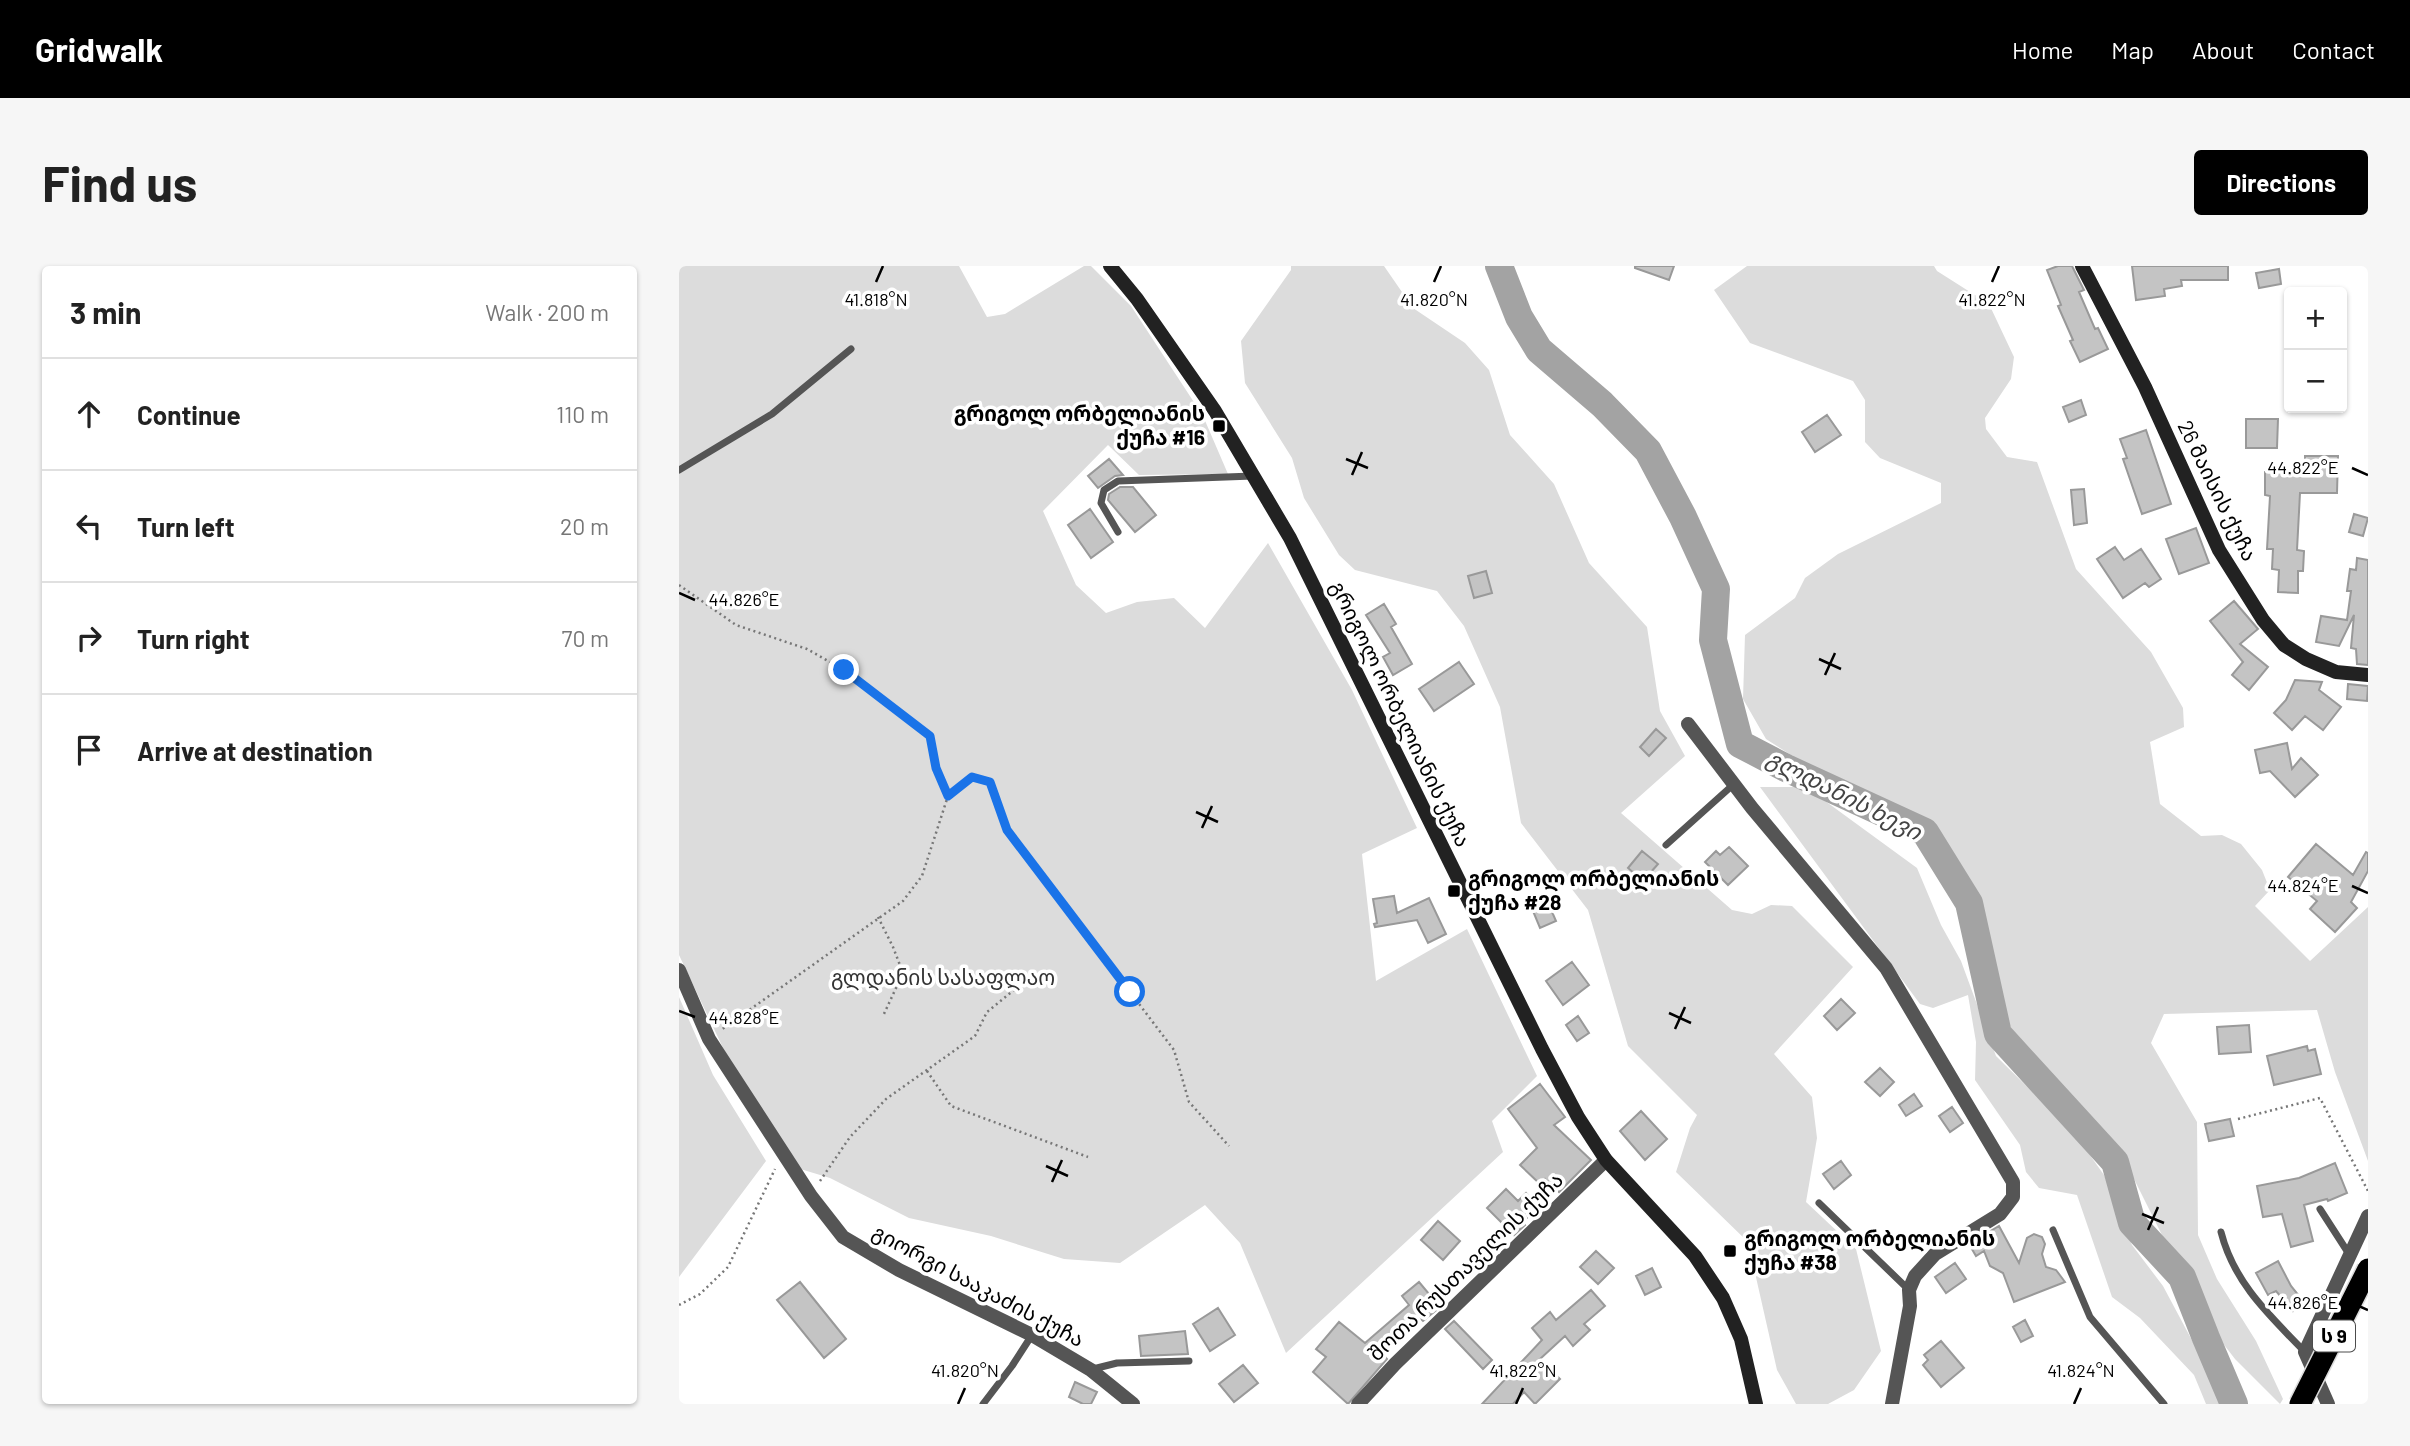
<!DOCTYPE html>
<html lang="en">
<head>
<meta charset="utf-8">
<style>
	:root { --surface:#fff; --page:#f6f6f6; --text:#222; --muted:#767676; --line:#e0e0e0; --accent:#000 }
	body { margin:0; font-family:Barlow,"Noto Sans Georgian",sans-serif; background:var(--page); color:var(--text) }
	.controls { position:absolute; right:21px; top:21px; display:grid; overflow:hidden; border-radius:7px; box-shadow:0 2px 5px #0004 }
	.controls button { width:63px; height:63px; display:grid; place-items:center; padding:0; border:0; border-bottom:2px solid var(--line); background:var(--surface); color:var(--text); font:35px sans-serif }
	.stop { position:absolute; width:21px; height:21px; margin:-16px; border:5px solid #1a73e8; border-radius:50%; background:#fff }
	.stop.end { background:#1a73e8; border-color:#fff; box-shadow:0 2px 7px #0008 }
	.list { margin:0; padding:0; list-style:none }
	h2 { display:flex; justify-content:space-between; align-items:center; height:91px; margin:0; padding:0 28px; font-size:30px }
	h2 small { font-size:23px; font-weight:400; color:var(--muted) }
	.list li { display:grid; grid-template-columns:46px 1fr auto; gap:21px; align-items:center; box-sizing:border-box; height:112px; padding:0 28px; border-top:2px solid var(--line) }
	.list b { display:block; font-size:26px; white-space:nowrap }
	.list em { font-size:23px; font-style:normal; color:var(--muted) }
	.icon { flex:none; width:38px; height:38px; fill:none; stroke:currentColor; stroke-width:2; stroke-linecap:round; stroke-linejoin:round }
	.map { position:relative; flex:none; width:1689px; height:1138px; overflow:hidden; border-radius:7px }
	header { display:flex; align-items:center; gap:42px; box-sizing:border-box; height:98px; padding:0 35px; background:var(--accent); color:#fff }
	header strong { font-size:33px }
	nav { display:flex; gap:38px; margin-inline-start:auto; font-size:24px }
	.intro { display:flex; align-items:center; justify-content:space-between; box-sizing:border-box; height:168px; padding:0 42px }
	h1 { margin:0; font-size:49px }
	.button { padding:18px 32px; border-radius:7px; background:var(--accent); color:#fff; font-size:24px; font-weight:700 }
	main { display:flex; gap:42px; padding:0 42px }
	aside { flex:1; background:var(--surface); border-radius:7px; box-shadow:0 2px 5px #0004 }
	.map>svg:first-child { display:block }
	.green { fill:#dcdcdc }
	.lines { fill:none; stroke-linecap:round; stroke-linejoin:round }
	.river { stroke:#a3a3a3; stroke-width:28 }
	.building { fill:#c4c4c4; stroke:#999; stroke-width:2 }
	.path { stroke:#777; stroke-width:2.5; stroke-dasharray:2 3.5; stroke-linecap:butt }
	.lane { stroke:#555; stroke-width:7 }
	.street { stroke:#555; stroke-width:14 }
	.secondary { stroke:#222; stroke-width:14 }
	.highway-bridge-casing { stroke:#dbdbdb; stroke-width:24; stroke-linecap:butt }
	.highway-bridge { stroke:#000; stroke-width:21 }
	.route { stroke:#1a73e8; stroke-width:9 }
	.ticks { fill:none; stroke:#000; stroke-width:2.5 }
	.poi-dot { fill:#000; stroke:#fff; stroke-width:2.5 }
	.labels { text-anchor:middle; stroke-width:7; stroke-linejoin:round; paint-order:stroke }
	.shield { fill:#fff; stroke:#4c4c4c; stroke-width:2 }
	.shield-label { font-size:19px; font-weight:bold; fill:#000 }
	.poi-label { font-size:21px; font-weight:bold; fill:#000; stroke:#fff; text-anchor:start }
	.street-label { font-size:21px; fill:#000; stroke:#fff }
	.park-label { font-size:21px; fill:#333; stroke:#fff }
	.water-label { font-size:23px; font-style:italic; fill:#444; stroke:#fff }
	.ticks-label { font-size:18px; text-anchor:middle; fill:#000; stroke:#fff; stroke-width:7; stroke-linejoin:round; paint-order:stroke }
</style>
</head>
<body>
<header>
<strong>Gridwalk</strong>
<nav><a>Home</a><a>Map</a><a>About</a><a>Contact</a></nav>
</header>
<div class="intro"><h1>Find us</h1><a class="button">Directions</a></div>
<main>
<aside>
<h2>3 min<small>Walk · 200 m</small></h2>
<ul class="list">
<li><svg class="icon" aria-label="ahead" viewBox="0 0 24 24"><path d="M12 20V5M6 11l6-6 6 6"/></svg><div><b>Continue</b></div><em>110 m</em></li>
<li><svg class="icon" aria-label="left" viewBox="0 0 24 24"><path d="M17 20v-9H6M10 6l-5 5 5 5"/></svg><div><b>Turn left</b></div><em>20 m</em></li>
<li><svg class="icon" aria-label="right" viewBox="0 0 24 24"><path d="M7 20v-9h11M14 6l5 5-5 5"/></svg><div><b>Turn right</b></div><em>70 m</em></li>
<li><svg class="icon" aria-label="arrive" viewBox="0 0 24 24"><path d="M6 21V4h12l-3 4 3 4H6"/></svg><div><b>Arrive at destination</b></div></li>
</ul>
</aside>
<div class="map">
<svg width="1689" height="1138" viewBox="0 0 1689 1138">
	<rect width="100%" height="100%" fill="#fff"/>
	<path class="green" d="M0,0H280L308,51L326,48L405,0H412L452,40L524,150L549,208L460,209L429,179L364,245L397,319L427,347L458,336L495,332L526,362L589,277L673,424L738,562L683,588L697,715L788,663L858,810L813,855L824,886L607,1087L561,977L526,939L441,997L385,993L312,970L230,952L151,912L118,902L45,784L0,689Z
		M612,0H705L734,42L786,77L810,104L831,169L875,218L910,297L968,361L981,445L1006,490L942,547L1053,644L1073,648L1092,639L1113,640L1174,701L1095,788L1133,831L1138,872L1127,936L1177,983L1202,1085L1175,1124L1149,1138H1117L1098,1104L1069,976L997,906L1011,862L1018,849L949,780L909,644L842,557L821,441L785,360L758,325L676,304L660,289L625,232L613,192L566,117L562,75L612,4Z
		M1068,0H1255L1258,5L1310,38L1335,91L1332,113L1306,152L1307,163L1328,191L1358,196L1397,303L1472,386L1504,442L1505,461L1471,476L1481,538L1522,570L1543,569L1562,578L1583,604L1591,624L1576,640L1631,695L1689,641V895L1656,806L1638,744L1485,748L1472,777L1518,856L1519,969L1538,1013L1577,1075L1604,1133L1601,1138L1556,1093L1536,1067L1513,1012L1489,981L1448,899L1357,802L1328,755L1299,626L1267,575L1218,543L1148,512L1087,473L1064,433L1066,369L1116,332L1126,312L1159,288L1262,237V217L1201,192L1186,176V134L1174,115L1071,77L1035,24Z
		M1081,521H1127L1238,602L1262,659L1282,695L1317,790L1396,868L1425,909L1453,979L1484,1020L1547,1138H1527L1515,1109L1461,1052L1433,1031L1398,929L1360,922L1347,906L1341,879L1296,814L1297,776L1289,729L1254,742L1241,738Z
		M0,731L34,809L87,895L0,1011Z"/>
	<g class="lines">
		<path class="river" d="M820,0L840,51L860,84L923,138L969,185L1004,251L1037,323L1034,374L1061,478L1107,502L1246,566L1290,637L1319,768L1436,896L1453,957L1503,1011L1527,1072L1555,1138"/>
	</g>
	<path class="building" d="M956,0H995L990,14L956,2Z
		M1379,0H1393L1405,24L1400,26L1416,63L1419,62L1429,83L1401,96L1391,75L1394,74L1379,40L1382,39L1368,4Z
		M1453,0H1549V14H1502L1503,20L1485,23L1486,30L1457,34Z
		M1600,3L1602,18L1580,22L1577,7Z
		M1402,134L1407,149L1390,156L1384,141Z
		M1148,149L1162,169L1136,186L1123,166Z
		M1567,153H1599L1598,182H1567Z
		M1467,164L1492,238L1463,248L1444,193L1448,192L1441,173Z
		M1626,190H1659L1658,227H1621L1618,284L1625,285L1624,305H1619V327L1599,326L1600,304L1593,303L1594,283H1588L1591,230L1586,229V206L1626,208Z
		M430,193L444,209L436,210L419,222L409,210Z
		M441,221H454L477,249L456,266L429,234L430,228Z
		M1405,223L1408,257L1395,259L1392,224Z
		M411,243L434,276L412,292L389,259Z
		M1675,248L1689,252L1684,270L1670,266Z
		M1517,262L1530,297L1500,308L1487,273Z
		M1436,281L1445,294L1462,283L1482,313L1470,321L1466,317L1444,332L1418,293Z
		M1678,292L1689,294V399L1678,398L1677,383L1672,382L1675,349L1660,380L1637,376L1642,350L1668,354L1672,325H1668L1671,303L1677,304Z
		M807,305L813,327L795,332L789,310Z
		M1555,335L1579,363L1561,378L1589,401L1570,424L1553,409L1564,396L1531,355Z
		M705,338L717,358L712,361L733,398L714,409L704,391L711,387L687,349Z
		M780,396L795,418L755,445L740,423Z
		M1616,414L1643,416L1640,424L1662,441L1644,464L1626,450L1613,464L1595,447L1607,434Z
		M1669,418L1689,420L1688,435L1668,433Z
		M977,463L987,472L970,490L961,481Z
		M1608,477L1613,503L1622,492L1639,509L1616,531L1591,505L1581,507L1576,484Z
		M1637,578L1674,609L1687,586L1689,587V605L1672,636L1678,642L1656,666L1631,643L1638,635L1609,611Z
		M1050,581L1069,600L1049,619L1026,596L1037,585L1041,589Z
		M963,585L979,598L964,615L949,602Z
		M715,630L718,647L750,632L767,668L749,677L738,654L696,661L695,658L698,657L694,633Z
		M870,639L877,655L861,662L854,645Z
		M893,696L910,719L884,739L867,715Z
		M1162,733L1176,747L1158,764L1145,750Z
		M899,750L910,767L898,775L887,759Z
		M1570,759L1572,786L1540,788L1538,761Z
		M1628,780L1629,785L1636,783L1642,808L1595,819L1588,790Z
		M1201,802L1215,816L1201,830L1186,816Z
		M861,818L886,851L875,859L912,894L880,926L866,913L861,918L841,899L858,882L829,843Z
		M1235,828L1243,840L1227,850L1220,839Z
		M1273,841L1284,857L1271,866L1260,850Z
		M962,845L988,873L966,894L941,865Z
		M1551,853L1555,870L1530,875L1526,858Z
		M1162,895L1172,909L1155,923L1144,908Z
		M1656,897L1668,927L1649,935L1648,933L1625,939L1634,975L1612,981L1603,948L1584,951L1578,920L1620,912Z
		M827,923L839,935L847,927L859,940L844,956L846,959L835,969L808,942Z
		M759,955L781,975L764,994L742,974Z
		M1320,960L1340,997L1348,972L1355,968L1363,971L1366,978L1363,988L1367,1001L1377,1004L1386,1016L1335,1036L1324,1007L1311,1000L1305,985L1297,990L1290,978Z
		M917,985L935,1002L919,1018L901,1001Z
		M1599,995L1612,1020L1625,1036L1614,1045L1597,1025L1589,1029L1577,1007Z
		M1276,997L1287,1013L1267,1027L1256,1011Z
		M973,1002L982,1021L966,1029L957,1010Z
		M121,1016L167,1073L145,1092L98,1034Z
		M740,1016L761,1041L744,1055L741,1052L702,1086L708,1093L669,1138L634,1106L647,1091L637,1083L660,1056L686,1077L730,1039L723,1030Z
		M912,1024L926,1040L905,1058L911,1064L894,1080L886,1070L861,1093L881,1113L856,1138L845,1126L834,1138H803L863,1074L853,1062L871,1046L877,1054Z
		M539,1042L556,1069L531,1085L514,1058Z
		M1346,1054L1354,1070L1342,1076L1334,1061Z
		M775,1055L813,1094L804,1103L766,1063Z
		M506,1065L509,1088L462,1090L460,1070Z
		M1262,1075L1285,1102L1262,1121L1244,1099L1249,1094L1245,1089Z
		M564,1099L579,1117L555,1136L540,1118Z
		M396,1116L418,1126L412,1138H404L390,1131Z"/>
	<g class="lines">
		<path class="path" d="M0,319L57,359L128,383L165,404L251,470L257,502L269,530L243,610L224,635L42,764
			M269,530L293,511L311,516L328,564L495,784L510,836L550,880
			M199,651L214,681L224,707L204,750
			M248,805L272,840L409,891
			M1559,853L1641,832L1689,925
			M141,915L171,871L207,833L296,770L308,746L352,710
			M0,1039L21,1028L49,1001L96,903"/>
		<path class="lane" d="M0,204L93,148L172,83
			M439,266L422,237L425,224L439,215L574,210
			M987,579L1055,518
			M1140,937L1230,1024
			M1641,943L1670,988
			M1374,964L1411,1051L1485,1138
			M1542,966C1555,1017 1590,1049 1626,1086
			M414,1103L438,1097L510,1095
			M304,1138L333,1100L353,1069"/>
		<path class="street" d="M1009,458L1073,542L1207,702L1334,916V931L1321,948L1256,988L1236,1010L1230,1024L1231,1040L1213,1138
			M0,704L30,773L132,930L164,971L220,1004L353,1069L412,1104L454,1138
			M679,1138L716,1098L927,894
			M1649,1138L1626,1086L1689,950"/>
		<path class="secondary" d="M431,0L458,33L536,145L611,272L863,783L899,851L927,894L1016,990L1044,1032L1062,1073L1077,1138
			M1403,0L1466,121L1540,284L1584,354L1605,379L1627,393L1657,406L1689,409"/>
		<defs>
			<path id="highway-bridge" d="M1621,1138L1689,1003"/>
		</defs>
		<use href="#highway-bridge" class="highway-bridge-casing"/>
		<use href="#highway-bridge" class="highway-bridge"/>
	</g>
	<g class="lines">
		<path class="route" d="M165,404L251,470L257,502L269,530L293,511L311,516L328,564L451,726"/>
	</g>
	<path class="ticks" d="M197,16L204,0M755,16L762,0M1313,16L1320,0M667,193L689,202M1673,202L1689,209M673,209L683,186M0,327L16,334M1140,393L1162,403M1146,409L1156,387M517,546L539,556M523,562L533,540M1673,620L1689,627M0,745L16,751M990,747L1012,757M996,763L1006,741M367,900L389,910M373,916L383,894M1463,948L1485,957M1469,964L1479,941M1673,1037L1689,1044M279,1138L286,1122M837,1138L844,1122M1395,1138L1402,1122"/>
	<g class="poi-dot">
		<rect x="533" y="153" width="14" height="14" rx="3.5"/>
		<rect x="768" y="618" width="14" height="14" rx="3.5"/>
		<rect x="1044" y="978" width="14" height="14" rx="3.5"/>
	</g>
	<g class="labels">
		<rect class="shield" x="1634" y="1054.5" width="42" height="31" rx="5"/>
		<g class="shield-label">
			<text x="1655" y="1077">ს 9</text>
		</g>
		<g class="poi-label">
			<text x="526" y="155" text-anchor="end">გრიგოლ ორბელიანის<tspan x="526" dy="24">ქუჩა #16</tspan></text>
			<text x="789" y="620">გრიგოლ ორბელიანის<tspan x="789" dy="24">ქუჩა #28</tspan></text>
			<text x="1065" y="980">გრიგოლ ორბელიანის<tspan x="1065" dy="24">ქუჩა #38</tspan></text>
		</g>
		<g class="street-label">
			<text transform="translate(1538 225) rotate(64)" y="7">26 მაისის ქუჩა</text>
			<text transform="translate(721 448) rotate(64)" y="7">გრიგოლ ორბელიანის ქუჩა</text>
			<text transform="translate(787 1001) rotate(-44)" y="7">შოთა რუსთაველის ქუჩა</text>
			<text transform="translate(299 1020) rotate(28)" y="7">გიორგი სააკაძის ქუჩა</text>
		</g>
		<g class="park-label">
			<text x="264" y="719">გლდანის სასაფლაო</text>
		</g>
		<g class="water-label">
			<text transform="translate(1165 529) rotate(27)" y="8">გლდანის ხევი</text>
		</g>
	</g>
	<g class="ticks-label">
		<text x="197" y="40">41.818°N</text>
		<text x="755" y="40">41.820°N</text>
		<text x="1313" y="40">41.822°N</text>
		<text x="1624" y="208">44.822°E</text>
		<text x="65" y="340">44.826°E</text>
		<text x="1624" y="626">44.824°E</text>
		<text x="65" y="758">44.828°E</text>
		<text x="1624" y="1043">44.826°E</text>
		<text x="286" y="1111">41.820°N</text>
		<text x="844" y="1111">41.822°N</text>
		<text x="1402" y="1111">41.824°N</text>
	</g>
</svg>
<div class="controls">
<button>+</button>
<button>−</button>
</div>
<div class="stop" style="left:451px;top:726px"></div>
<div class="stop end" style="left:165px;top:404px"></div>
</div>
</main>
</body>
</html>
